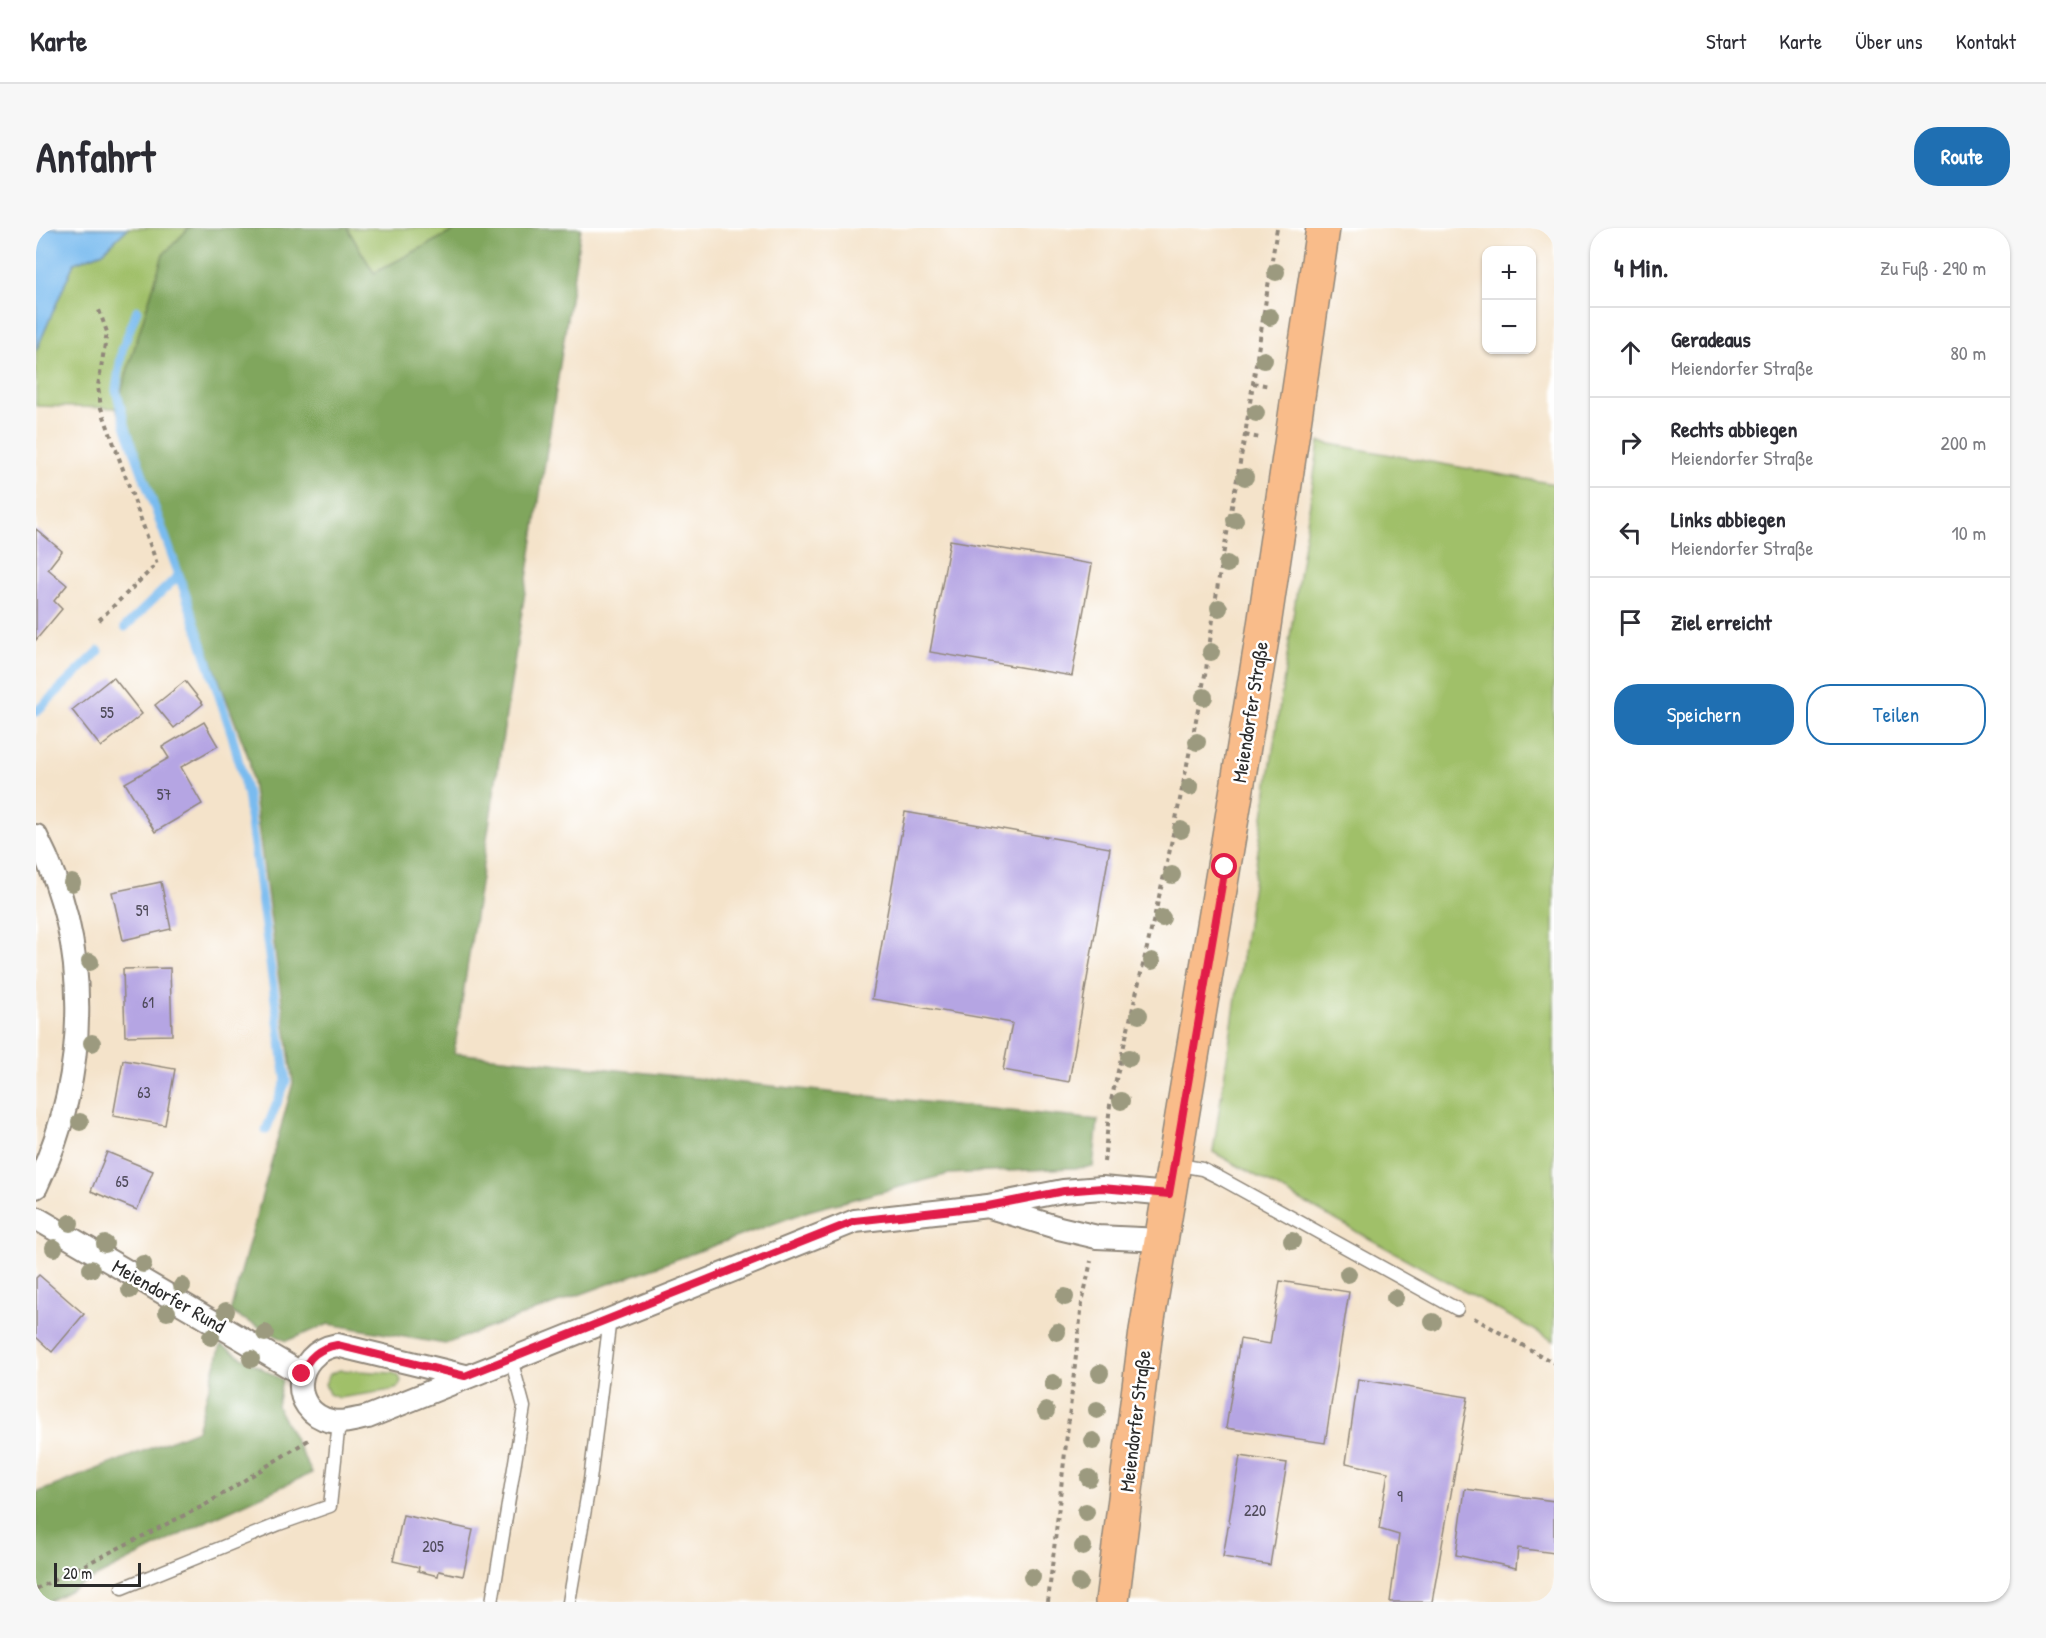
<!DOCTYPE html>
<html lang="de">
<head>
<meta charset="utf-8">
<style>
	:root { --surface:#fff; --page:#f7f7f7; --text:#2b2b33; --muted:#7c7c81; --line:#e1e1e2; --accent:#1f6fb2 }
	body { margin:0; font-family:"Patrick Hand",sans-serif; background:var(--page); color:var(--text) }
	.controls { position:absolute; right:18px; top:18px; display:grid; overflow:hidden; border-radius:12px; box-shadow:0 2px 4px #0004 }
	.controls button { width:54px; height:54px; display:grid; place-items:center; padding:0; border:0; border-bottom:2px solid var(--line); background:var(--surface); color:var(--text); font:30px sans-serif }
	.scale { position:absolute; left:18px; bottom:15px; width:87px; box-sizing:border-box; padding-left:6px; border:3px solid #2b2b2b; border-top:0; font-size:16px; line-height:21px; white-space:nowrap; color:#2b2b2b; -webkit-text-stroke:4px #fff; paint-order:stroke }
	.stop { position:absolute; width:18px; height:18px; margin:-14px; border:4px solid #e11d48; border-radius:50%; background:#fff }
	.stop.end { background:#e11d48; border-color:#fff; box-shadow:0 2px 6px #0008 }
	.list { margin:0; padding:0; list-style:none }
	h2 { display:flex; justify-content:space-between; align-items:center; height:78px; margin:0; padding:0 24px; font-size:26px }
	h2 small { font-size:20px; font-weight:400; color:var(--muted) }
	.list li { display:grid; grid-template-columns:39px 1fr auto; gap:18px; align-items:center; box-sizing:border-box; height:90px; padding:0 24px; border-top:2px solid var(--line) }
	.list b { display:block; font-size:22px; white-space:nowrap }
	.list p { margin:0; font-size:20px; white-space:nowrap; color:var(--muted) }
	.list em { font-size:20px; font-style:normal; color:var(--muted) }
	.actions { display:flex; gap:12px; padding:18px 24px }
	.actions a { flex:1; padding:14px 0; border:2px solid var(--accent); border-radius:24px; text-align:center; font-size:21px; color:var(--accent) }
	.actions .main { background:var(--accent); color:#fff }
	.icon { flex:none; width:33px; height:33px; fill:none; stroke:currentColor; stroke-width:2; stroke-linecap:round; stroke-linejoin:round }
	.map { position:relative; flex:none; width:1518px; height:1374px; overflow:hidden; border-radius:24px }
	header { display:flex; align-items:center; gap:36px; box-sizing:border-box; height:84px; padding:0 30px; background:var(--surface); border-bottom:2px solid var(--line) }
	header strong { font-size:28px }
	nav { display:flex; gap:33px; margin-inline-start:auto; font-size:21px }
	.intro { display:flex; align-items:center; justify-content:space-between; box-sizing:border-box; height:144px; padding:0 36px }
	h1 { margin:0; font-size:42px }
	.button { padding:15px 27px; border-radius:24px; background:var(--accent); color:#fff; font-size:21px; font-weight:700 }
	main { display:flex; gap:36px; padding:0 36px }
	aside { flex:1; background:var(--surface); border-radius:24px; box-shadow:0 2px 4px #0004 }
	.map>svg:first-child { display:block }
	.green { fill:#a0c069; stroke:#66764a; stroke-width:1.5 }
	.forest { fill:#80a65d; stroke:#566844; stroke-width:1.5 }
	.water { fill:#79bbef; stroke:#52738d; stroke-width:1.5 }
	.lines { fill:none; stroke-linecap:round; stroke-linejoin:round }
	.stream { stroke:#79bbef; stroke-width:9 }
	.building { fill:#b5a5e3 }
	.lane-casing { stroke:#90877a; stroke-width:15 }
	.street-casing { stroke:#90877a; stroke-width:26 }
	.primary-casing { stroke:#90877a; stroke-width:36 }
	.path { stroke:#90877a; stroke-width:4; stroke-dasharray:4.5 4.5; stroke-linecap:butt }
	.lane { stroke:#fff; stroke-width:12 }
	.street { stroke:#fff; stroke-width:22 }
	.primary { stroke:#f9bc8a; stroke-width:33 }
	.tree { fill:#9c9a7f }
	.route { stroke:#e11d48; stroke-width:8 }
	.labels { text-anchor:middle; stroke-width:5; stroke-linejoin:round; paint-order:stroke }
	.number-label { font-size:16px; fill:#4e4a59 }
	.street-label { font-size:20px; fill:#2b2b2b; stroke:#fff }
</style>
</head>
<body>
<header>
<strong>Karte</strong>
<nav><a>Start</a><a>Karte</a><a>Über uns</a><a>Kontakt</a></nav>
</header>
<div class="intro"><h1>Anfahrt</h1><a class="button">Route</a></div>
<main>
<div class="map">
<svg width="1518" height="1374" viewBox="0 0 1518 1374">
	<rect width="100%" height="100%" fill="#fff"/>
	<filter id="ink" filterUnits="userSpaceOnUse"><feTurbulence type="fractalNoise" baseFrequency=".0167" numOctaves="2"/><feDisplacementMap in="SourceGraphic" scale="12" xChannelSelector="R" yChannelSelector="G"/><feConvolveMatrix kernelMatrix="1 2 1 2 8 2 1 2 1" color-interpolation-filters="sRGB"/></filter>
	<filter id="wash" filterUnits="userSpaceOnUse"><feTurbulence type="fractalNoise" baseFrequency=".008" numOctaves="4" result="noise"/><feDisplacementMap in="SourceGraphic" scale="24" xChannelSelector="R" yChannelSelector="G"/><feGaussianBlur stdDeviation="1.35" result="paint"/><feColorMatrix in="noise" values="0 0 0 0 0 0 0 0 0 0 0 0 0 0 0 0 0 1.4 0 .05"/><feComposite in="paint" operator="in"/></filter>
	<g filter="url(#wash)">
		<rect width="100%" height="100%" fill="#f4e3ca"/>
		<path class="green" d="M92,0H153L127,27L80,180L0,178V123L38,35L67,24Z
			M311,0H423L338,45Z
			M1283,214L1518,256V1113L1177,924Z
			M304,1142L357,1145L363,1148L365,1154L362,1160L356,1162L303,1170L293,1166L289,1156L294,1146Z"/>
		<path class="forest" d="M153,0H311L338,45L423,0H545L418,825L1062,892L1057,939L913,946L772,983L409,1116L293,1096L250,1113L194,1084L257,855L213,531L80,180L127,27Z
			M185,1117L246,1152L241,1178L276,1245L175,1291L11,1374H0V1265L161,1202Z"/>
		<path class="water" d="M0,0H92L67,24L38,35L0,123Z"/>
		<g class="lines">
			<path class="stream" d="M101,82L86,122L80,162L90,200L143,347L196,507L211,566L250,853L230,902
				M89,399L143,347
				M0,484L63,423"/>
		</g>
		<g id="blocks">
			<path class="building" d="M0,301L26,323L12,341L31,357L18,373L26,381L0,412Z
				M914,312L1056,336L1036,448L894,424Z
				M77,449L106,486L65,519L36,482Z
				M149,453L167,476L138,500L119,477Z
				M168,494L182,518L145,539L166,576L119,604L89,555L133,530L126,519Z
				M869,584L1074,620L1033,854L967,842L976,795L836,771Z
				M125,654L135,701L87,712L76,664Z
				M134,740L136,807L89,808L87,741Z
				M87,832L139,841L129,897L77,888Z
				M71,924L117,943L101,982L55,963Z
				M3,1047L48,1086L16,1124L0,1109V1050Z
				M1244,1053L1313,1064L1289,1215L1190,1200L1204,1111L1234,1116Z
				M1322,1151L1432,1169L1396,1374H1354L1363,1307L1343,1301L1352,1244L1310,1235Z
				M1204,1228L1251,1235L1234,1337L1187,1329Z
				M1429,1261L1518,1273V1325L1482,1320L1480,1340L1420,1327Z
				M367,1287L437,1302L427,1348L403,1343L402,1348L382,1343L383,1339L357,1333Z"/>
		</g>
	</g>
	<g filter="url(#ink)">
		<use href="#blocks" fill-opacity="0" stroke="#90877a" stroke-width="1.5"/>
		<g class="lines">
			<defs>
				<path id="lane" d="M1138,936L1166,941L1184,950L1421,1081
					M86,1360L243,1296L294,1278L303,1194
					M456,1374L488,1179L475,1131
					M533,1374L554,1252L574,1090"/>
				<path id="street" d="M0,608C57,718 53,848 0,959
					M954,979L1023,1000L1061,1009L1126,1012
					M0,990L266,1146
					M429,1148L301,1117C256,1125 252,1183 295,1193C306,1196 320,1191 332,1189L819,993L952,978L1027,963L1066,960L1133,966"/>
				<path id="primary" d="M1076,1374L1110,1103L1226,411L1287,0"/>
			</defs>
			<use href="#lane" class="lane-casing"/>
			<use href="#street" class="street-casing"/>
			<use href="#primary" class="primary-casing"/>
			<path class="path" d="M1217,155L1234,158
				M1209,207L1224,210
				M63,392L121,336L65,180L62,158L71,104L63,82
				M1068,934L1074,877L1133,626L1170,442L1182,355L1209,207L1241,0
				M1438,1090L1518,1135
				M0,1361L169,1277L274,1211
				M1012,1374L1046,1075L1055,1033"/>
			<use href="#lane" class="lane"/>
			<use href="#street" class="street"/>
			<use href="#primary" class="primary"/>
		</g>
		<g class="tree">
			<circle cx="1240" cy="44" r="9"/>
			<circle cx="1234" cy="89" r="9"/>
			<circle cx="1228" cy="132" r="9"/>
			<circle cx="1220" cy="185" r="9"/>
			<circle cx="1209" cy="249" r="9"/>
			<circle cx="1199" cy="292" r="9"/>
			<circle cx="1191" cy="336" r="9"/>
			<circle cx="1183" cy="380" r="9"/>
			<circle cx="1175" cy="424" r="9"/>
			<circle cx="1168" cy="469" r="9"/>
			<circle cx="1161" cy="514" r="9"/>
			<circle cx="1154" cy="559" r="9"/>
			<circle cx="1145" cy="602" r="9"/>
			<circle cx="1136" cy="647" r="9"/>
			<circle cx="36" cy="655" r="9"/>
			<circle cx="1126" cy="690" r="9"/>
			<circle cx="1116" cy="733" r="9"/>
			<circle cx="54" cy="734" r="9"/>
			<circle cx="1103" cy="787" r="9"/>
			<circle cx="56" cy="815" r="9"/>
			<circle cx="1093" cy="830" r="9"/>
			<circle cx="1085" cy="873" r="9"/>
			<circle cx="44" cy="894" r="9"/>
			<circle cx="34" cy="995" r="9"/>
			<circle cx="1256" cy="1013" r="9"/>
			<circle cx="69" cy="1016" r="9"/>
			<circle cx="18" cy="1020" r="9"/>
			<circle cx="107" cy="1036" r="9"/>
			<circle cx="55" cy="1041" r="9"/>
			<circle cx="1312" cy="1046" r="9"/>
			<circle cx="146" cy="1058" r="9"/>
			<circle cx="94" cy="1062" r="9"/>
			<circle cx="1029" cy="1069" r="9"/>
			<circle cx="1359" cy="1070" r="9"/>
			<circle cx="190" cy="1083" r="9"/>
			<circle cx="131" cy="1084" r="9"/>
			<circle cx="1397" cy="1094" r="9"/>
			<circle cx="1021" cy="1104" r="9"/>
			<circle cx="229" cy="1105" r="9"/>
			<circle cx="175" cy="1109" r="9"/>
			<circle cx="215" cy="1131" r="9"/>
			<circle cx="1064" cy="1145" r="9"/>
			<circle cx="1017" cy="1155" r="9"/>
			<circle cx="1061" cy="1182" r="9"/>
			<circle cx="1010" cy="1183" r="9"/>
			<circle cx="1057" cy="1213" r="9"/>
			<circle cx="1053" cy="1250" r="9"/>
			<circle cx="1050" cy="1284" r="9"/>
			<circle cx="1047" cy="1319" r="9"/>
			<circle cx="996" cy="1349" r="9"/>
			<circle cx="1043" cy="1355" r="9"/>
		</g>
	</g>
	<g class="lines" filter="url(#ink)">
		<path class="route" d="M266,1146C272,1129 283,1120 301,1117L429,1148L819,993L952,978L1028,963L1066,960L1133,966L1189,639"/>
	</g>
	<g class="labels">
		<g class="number-label">
			<text x="71" y="490">55</text>
			<text x="128" y="572">57</text>
			<text x="106" y="688">59</text>
			<text x="112" y="780">61</text>
			<text x="108" y="870">63</text>
			<text x="86" y="959">65</text>
			<text x="1364" y="1274">9</text>
			<text x="1219" y="1288">220</text>
			<text x="397" y="1324">205</text>
		</g>
		<g class="street-label">
			<text transform="translate(1214 484) rotate(-81)" y="7">Meiendorfer Straße</text>
			<text transform="translate(133 1068) rotate(30)" y="7">Meiendorfer Rund</text>
			<text transform="translate(1099 1193) rotate(-83)" y="7">Meiendorfer Straße</text>
		</g>
	</g>
</svg>
<div class="controls">
<button>+</button>
<button>−</button>
</div>
<div class="scale">20 m</div>
<div class="stop" style="left:1189px;top:639px"></div>
<div class="stop end" style="left:266px;top:1146px"></div>
</div>
<aside>
<h2>4 Min.<small>Zu Fuß · 290 m</small></h2>
<ul class="list">
<li><svg class="icon" aria-label="ahead" viewBox="0 0 24 24"><path d="M12 20V5M6 11l6-6 6 6"/></svg><div><b>Geradeaus</b><p>Meiendorfer Straße</p></div><em>80 m</em></li>
<li><svg class="icon" aria-label="right" viewBox="0 0 24 24"><path d="M7 20v-9h11M14 6l5 5-5 5"/></svg><div><b>Rechts abbiegen</b><p>Meiendorfer Straße</p></div><em>200 m</em></li>
<li><svg class="icon" aria-label="left" viewBox="0 0 24 24"><path d="M17 20v-9H6M10 6l-5 5 5 5"/></svg><div><b>Links abbiegen</b><p>Meiendorfer Straße</p></div><em>10 m</em></li>
<li><svg class="icon" aria-label="arrive" viewBox="0 0 24 24"><path d="M6 21V4h12l-3 4 3 4H6"/></svg><div><b>Ziel erreicht</b></div></li>
</ul>
<div class="actions"><a class="main">Speichern</a><a>Teilen</a></div>
</aside>
</main>
</body>
</html>
